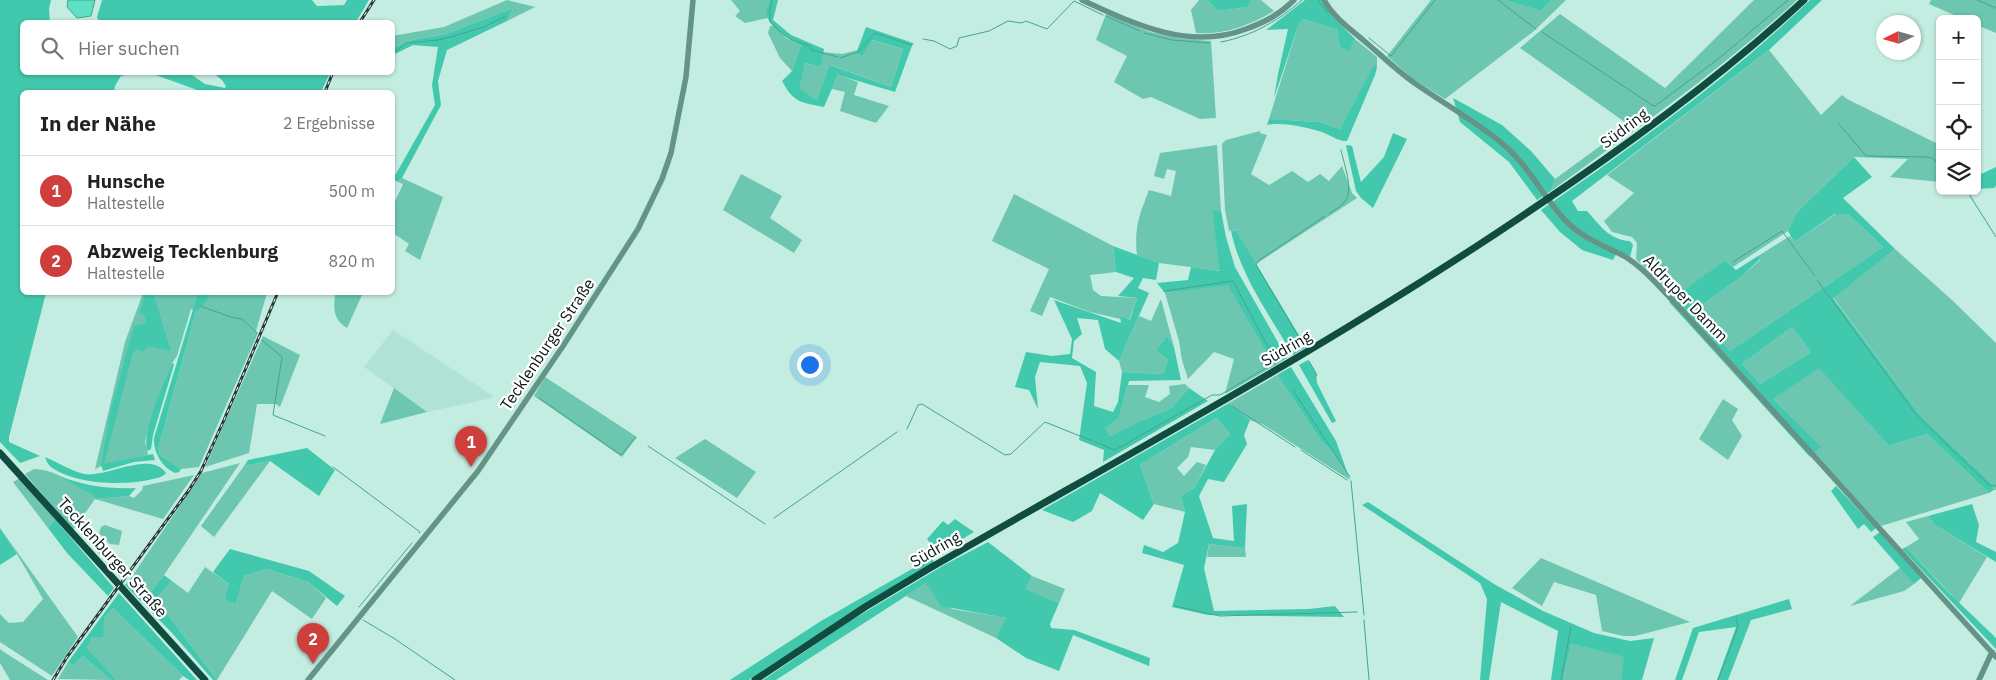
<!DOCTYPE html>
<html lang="de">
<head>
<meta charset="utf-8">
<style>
	:root { --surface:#fff; --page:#f2f2f2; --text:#222; --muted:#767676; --line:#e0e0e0; --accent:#ce3f3c }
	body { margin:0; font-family:"IBM Plex Sans",sans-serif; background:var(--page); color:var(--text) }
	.controls { position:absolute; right:15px; top:15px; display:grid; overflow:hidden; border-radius:8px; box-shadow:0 1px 4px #0004 }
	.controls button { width:45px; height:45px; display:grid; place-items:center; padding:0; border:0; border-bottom:1px solid var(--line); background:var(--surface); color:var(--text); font:25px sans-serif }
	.compass { position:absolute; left:1876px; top:15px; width:45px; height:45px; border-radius:50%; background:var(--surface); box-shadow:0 1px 4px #0004; rotate:265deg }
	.you { position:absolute; left:809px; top:364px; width:18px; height:18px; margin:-12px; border:4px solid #fff; border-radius:50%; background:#1a73e8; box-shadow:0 0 0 8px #1a73e833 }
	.badge { display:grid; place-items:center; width:32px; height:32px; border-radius:50%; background:var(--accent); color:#fff; font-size:16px; font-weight:700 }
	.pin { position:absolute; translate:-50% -41px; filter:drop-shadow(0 1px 2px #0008) }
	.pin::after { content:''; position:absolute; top:26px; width:18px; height:15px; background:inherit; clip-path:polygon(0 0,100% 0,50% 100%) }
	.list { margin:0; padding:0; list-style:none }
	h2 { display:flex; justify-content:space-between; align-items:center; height:65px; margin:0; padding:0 20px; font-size:21px }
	h2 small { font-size:16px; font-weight:400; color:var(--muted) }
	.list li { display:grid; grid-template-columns:32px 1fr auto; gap:15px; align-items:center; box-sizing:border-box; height:70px; padding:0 20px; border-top:1px solid var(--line) }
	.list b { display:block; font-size:19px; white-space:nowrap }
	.list p { margin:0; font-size:16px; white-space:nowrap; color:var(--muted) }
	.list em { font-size:16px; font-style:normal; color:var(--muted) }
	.icon { flex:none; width:28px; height:28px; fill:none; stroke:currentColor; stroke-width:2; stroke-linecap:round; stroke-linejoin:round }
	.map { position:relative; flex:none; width:1996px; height:680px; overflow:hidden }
	.search { position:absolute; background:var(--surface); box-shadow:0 1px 4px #0004; left:20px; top:20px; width:375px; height:55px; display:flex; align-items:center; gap:12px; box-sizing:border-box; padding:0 18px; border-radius:8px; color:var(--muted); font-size:19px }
	.panel { position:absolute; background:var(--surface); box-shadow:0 1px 4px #0004; left:20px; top:90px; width:375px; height:205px; border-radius:8px }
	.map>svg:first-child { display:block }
	.built { fill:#b0e3d4 }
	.green { fill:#6cc6b0 }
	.forest { fill:#42c9ad; fill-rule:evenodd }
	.water { fill:#5ee0c3; stroke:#44a48f }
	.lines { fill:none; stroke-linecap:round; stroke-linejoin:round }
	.stream { stroke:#44a48f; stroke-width:1 }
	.minor { stroke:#649487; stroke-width:5.5 }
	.major { stroke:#104c40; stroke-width:7 }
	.rail-casing { stroke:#283c37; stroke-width:3 }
	.rail { stroke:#fff; stroke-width:1; stroke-dasharray:4; stroke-linecap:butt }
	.labels { text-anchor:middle; stroke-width:4.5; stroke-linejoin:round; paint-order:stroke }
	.street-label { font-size:16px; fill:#091915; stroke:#fff }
</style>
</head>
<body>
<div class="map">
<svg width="1996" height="680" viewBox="0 0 1996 680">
	<rect width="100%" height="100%" fill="#c3ede1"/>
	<path class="built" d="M393,330L493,396L492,398L427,412L364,367Z"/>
	<path class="green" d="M507,0L535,7L507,21L513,8L446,34L413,40L393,48L392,36L444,27Z
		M731,0H770L767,12L768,18L745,23L735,16L740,11Z
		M1199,0H1207L1218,11L1248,7L1252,0H1261L1274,11C1250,25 1224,35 1196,33L1191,10Z
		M1431,0H1504L1541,11L1551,0H1566L1534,31L1445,99L1413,79L1387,56Z
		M1754,0H1797C1720,71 1635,130 1551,191L1555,179L1629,125L1520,48L1560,14L1665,88Z
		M1931,0H1996V33L1977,25V19H1963L1929,4Z
		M1106,14L1150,32L1184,39L1211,41L1216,118L1200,119L1151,97L1143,99L1114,82L1127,56L1096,40Z
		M1303,19L1338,30L1349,50L1355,39L1377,57V68L1374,66L1340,129L1319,122L1269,119L1298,26Z
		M770,26H774L786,38L801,45L792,71L780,58L768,33Z
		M871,40L903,49L891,87L831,65L817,100L798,88L805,63L821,67L823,52L842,54L858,50L860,57Z
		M1769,50L1821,115L1842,95L1847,99L1940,145V182L1890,177L1908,159L1854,157L1797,212L1788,231L1733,267L1725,260L1675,299L1636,259L1637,243L1632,237L1612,232L1604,221L1634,193L1607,175Z
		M838,75L858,82L854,95L889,106L876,123L840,111L845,92L832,89Z
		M1260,131V133L1267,135L1251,174L1269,185L1292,171L1308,182L1320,174L1329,181L1342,166L1352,193L1357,198L1256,264L1236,230L1229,231L1225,210L1222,144L1226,140Z
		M1217,145L1221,211H1212L1221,271L1159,263L1137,255C1134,227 1139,216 1149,190L1171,196L1176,171L1167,169L1164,179L1154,176L1160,153Z
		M741,174L782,196L770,218L802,240L794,253L723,210Z
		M402,178L443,197L420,260L405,251L409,244L393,233V206L403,184L398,182Z
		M1014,194L1113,246L1116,272L1090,275L1093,290L1101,296L1137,298L1129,321L1090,312L1050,297L1042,316L1030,311L1049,269L992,241Z
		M1836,214H1848L1883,247L1730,351L1695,310L1741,277L1760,260L1758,256L1790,236L1794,242Z
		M1895,249L1953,301L1996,343V490H1994L1991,483L1920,415L1833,297Z
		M1228,284L1274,366L1225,394L1234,359L1214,352L1188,379L1182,360L1179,341L1165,293Z
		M143,293H267L256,331L258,333L199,467L181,469L160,455L158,449L196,311L191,309L177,356L172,363L149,426L145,442L148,455L104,465L95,469L125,342Z
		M335,293H363L347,328C332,318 334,309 335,293Z
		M1161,299L1174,347L1167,336L1156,350L1168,360L1163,374L1122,372L1119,361L1139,316L1151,321Z
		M1792,327L1811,352L1760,384L1742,364Z
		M263,336L300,355L280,407L276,404H257L249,453L205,467Z
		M1819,367L1889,446L1927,434L1989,493L1881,526L1814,453L1820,447L1773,399Z
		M1277,375L1322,442L1333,451L1350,480L1262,424L1250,420L1229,403Z
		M545,377L637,437L622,457L534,396Z
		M1185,384L1189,388L1171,408L1138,422L1110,436L1105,428L1119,418L1128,385H1149L1145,397L1159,402L1170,394L1169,386Z
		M394,388L427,412L380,424Z
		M1723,399L1738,409L1732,420L1742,436L1728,460L1699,439Z
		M1216,418L1230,434L1215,450L1191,447L1188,457L1177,468L1184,476L1197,462L1206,465L1194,488L1181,496L1185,512L1154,504L1140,465Z
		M705,439L756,472L737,498L675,458Z
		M270,461L214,537L201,526L244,466Z
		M240,463L164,575L148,595L133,575L202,473Z
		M34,469C55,469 75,485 92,495L95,499L129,496L134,498L142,490L143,486L194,475L163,519L95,499L73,530L25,474Z
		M20,478L55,519L48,528L13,482Z
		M1928,516L1935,525L1987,557L1959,603L1906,547L1919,539L1906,522Z
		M105,525L122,531L119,545L110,544L99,533L101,527Z
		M0,528L78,637L52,676L0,642V614L9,623L23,622L43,599L17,554Z
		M1209,544L1245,548L1246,557H1207Z
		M1541,558L1690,622L1635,636H1623L1602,631L1596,595L1554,582L1542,606L1512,588Z
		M205,567L229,584L236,604L244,576L267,569L308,582L326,598L312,619L272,591L217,680L156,599L172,581L188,593Z
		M1901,567L1914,584L1904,591L1850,606Z
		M1032,576L1065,589L1059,603L1026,589Z
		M926,583L952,609L1007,618L996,638L906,596Z
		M113,608L183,676L179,680H117L85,648L104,619Z
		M1571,644L1625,657L1621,680H1563Z
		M0,649L4,652L48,680H10L0,663Z
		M83,656L111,680L58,679L68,662L73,666Z"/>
	<path class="forest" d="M0,0H51L49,9L50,22H22V72L138,73L121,76L115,86L114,92H22V292L46,293L9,437V442L40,456L20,463L0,442Z
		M102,0H312L317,6L344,5L347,0H369L356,22H99L97,17Z
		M770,0H778L773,20L791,35L824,49L821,67L805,63L799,88L817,100L830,65L891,87L903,49L872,40L861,57L857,51L866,27L913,43L895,92L838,75L824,107C800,102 794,103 782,81L792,71L801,45C791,41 770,28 767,16C766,11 768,5 770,0Z
		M1207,0H1252L1248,7L1218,11Z
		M1305,0H1321L1333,17L1355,39L1349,51L1340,46L1338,30L1303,19L1298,26L1274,98L1278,74L1288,29L1266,30Z
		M1504,0H1551L1541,11Z
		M1810,0H1822L1769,50L1572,201L1578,211H1587C1600,225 1609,240 1630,241L1633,245L1630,257L1618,250L1613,260L1582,250L1560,232L1541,210C1634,145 1728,79 1810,0Z
		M513,8L507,21L447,50L438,81L441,105L402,178L398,182L393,179L435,105L432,85L438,47L413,45L393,55V48L413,40L446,34Z
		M1374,65L1377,68L1375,75L1347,141C1339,142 1330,135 1322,132C1304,127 1285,122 1267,125L1269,119L1319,122L1340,129Z
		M150,73H189L205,84L225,88L226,86L222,80L213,73H330L321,92H203Z
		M1453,98L1502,125L1531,151L1555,179L1551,191L1537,200L1509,162L1460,122Z
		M1393,133L1407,139L1373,208L1361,198L1356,191L1346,146L1348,145L1352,146L1361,182L1384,157Z
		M1854,157L1872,177L1843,198L1895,249L1833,298L1920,415L1991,483L1994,490L1989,493L1927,434L1889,446L1819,368L1773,399L1821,447L1810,457L1669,302L1725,260L1736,270L1758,256L1760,259L1741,277L1695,310L1730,351L1883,247L1848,214H1835L1794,242L1788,231L1797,212ZM1792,327L1811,352L1760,384L1742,364Z
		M1996,167V186L1994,188L1977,189V176Z
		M1212,211H1221L1226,237L1235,267L1287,358L1274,366L1228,285L1165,293L1157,283L1188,280L1191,267L1220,271Z
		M1236,230L1306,347L1293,355C1270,316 1240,275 1231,231Z
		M1113,246L1159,263L1156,280L1143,278L1138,288L1149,293L1119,361L1105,349L1098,320L1077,318L1082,334L1074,341L1072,358L1096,372L1094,406L1113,412L1118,402L1122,372L1163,374L1168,360L1156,350L1167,336L1174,347L1181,380L1129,381L1119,418L1105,428L1110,436L1138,422L1171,408L1189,388L1208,401L1103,462L1104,450L1079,440L1087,383L1080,366L1040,362L1035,377L1038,409L1029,390L1015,387L1026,352L1052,356L1070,354L1072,339L1054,300L1121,323L1120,317L1130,320L1137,298L1118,296L1134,278L1116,272Z
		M146,293H153L171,351L149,346L142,352L138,349L133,352L104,464L153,454L155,460L134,462L103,471L101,464L110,413L134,326L144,324L146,320L142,313L139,314Z
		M198,293H211L205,303L196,311L158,449L160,455L181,469L179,472L175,473C162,467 153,452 154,438Z
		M1308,360L1316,373L1317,383L1336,421L1332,423L1299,365Z
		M172,363L174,364L173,368L153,435L151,449L147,451C142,430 164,384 172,363Z
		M1291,367L1336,441L1350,480L1333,451L1322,442L1277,375Z
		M1229,403L1250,420L1244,435L1247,444L1224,482L1208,479L1199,496L1213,538L1234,541L1232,506L1247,504L1245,548L1209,544L1204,568L1214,611L1309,609L1335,606L1344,617L1208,615L1172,607L1184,565L1142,553L1144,545L1163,552L1178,543L1185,512L1181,496L1194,488L1215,450L1230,434L1216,418L1140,465L1154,504L1143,520L1100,493L1092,511L1073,522L1042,510Z
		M307,448L335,470L319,496L270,461L244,466L248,460Z
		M45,457C57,462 71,471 84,474C108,478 149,450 166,473C162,478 155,478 149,480C121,486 74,484 51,467C48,465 46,460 45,457Z
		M59,476C85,486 108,489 136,488L129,496L95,499L92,495Z
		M1836,486L1876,528L1871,532L1864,524L1858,529L1831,491Z
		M1368,502L1494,584L1543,611L1594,633L1630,641L1654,638L1642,680H1621L1624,657L1571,644L1563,680H1551L1558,631L1501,602L1489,680H1480L1487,599L1480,583L1362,505Z
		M1972,504L1979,525L1976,542L1996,552V562L1935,525L1928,516Z
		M82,518L128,571L122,579L76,527Z
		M55,519L114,588L108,596L67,553L48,528Z
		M955,519L974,532L946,549L937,552L927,539L943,521L948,525Z
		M0,528L17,554L0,565Z
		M1880,532L1921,578L1914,584L1873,537Z
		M988,542L1032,576L1026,589L1059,603L1050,624L1051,628L1074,630L1150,658L1149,666L1073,635L1059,671L1026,658L996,638L1006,618L941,606L926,583L776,680H763L850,621L946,564Z
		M1906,547L1947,591L1996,638V649L1902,549Z
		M230,549L309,571L345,596L337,606L308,582L267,569L244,576L236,604L225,599L229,584L213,572Z
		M931,558L935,563L849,614L749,680H730L821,621Z
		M133,575L148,595L164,575L172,581L156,599L217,680H213L172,633L125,585Z
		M119,593L197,680H189L183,676L113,608L104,619L103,637H92L86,648L117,680H111L83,656L73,666L68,662Z
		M1789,599L1792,609L1751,620L1728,680H1717L1736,627L1699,632L1682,680H1675L1693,628Z"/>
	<path class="water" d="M68,0H95L91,16L77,18L67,7Z"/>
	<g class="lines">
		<path class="stream" d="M772,0L770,10V22C788,39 787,39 810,46L811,50L838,57
			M1318,0L1328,14
			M1498,0L1536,29
			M1977,0L1996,8
			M1106,16L1140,31
			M1542,32L1652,105L1655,106L1722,56L1788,0
			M1144,33L1172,40L1209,43
			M1369,38L1391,56L1435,0
			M923,39L934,41L950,49L957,46L959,38L989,31L1008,21L1021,23L1026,21L1047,29L1074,1L1103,15
			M1221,42C1252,36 1278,21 1302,0
			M392,54L406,43L438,40L454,36L484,27L506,16
			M840,58L858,52L875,33L911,45L913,44
			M1838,123L1866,156L1927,157L1932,158L1940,164
			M1967,191L1996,237
			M1329,214C1334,210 1341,207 1345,201C1354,189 1344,165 1341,150
			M1733,262L1782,231L1815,276
			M1817,280L1917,416L1989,485L1996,486
			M200,306L231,317L242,319L257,333
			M262,340L282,357L273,415L325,436
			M1300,346V339L1256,265L1258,261L1325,216
			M1309,361L1317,375L1315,377
			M1295,389L1294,392L1350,477
			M539,398L621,455L634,439L636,438
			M1232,406L1295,447
			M907,429L918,405L922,404L1005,455L1011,454L1045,422L1115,450L1212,395H1220L1276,362L1233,281L1164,291
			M648,446L765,524
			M1301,450L1347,480
			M333,467L420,532L419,533
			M1351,481L1364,615
			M774,518L897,432
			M1175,606L1220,616L1357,612
			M359,607L412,543
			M363,620L395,639L455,680
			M1364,620L1369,680
			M1561,680L1571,627
			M1718,680L1738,627L1736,617"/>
		<path class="minor" d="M1082,0C1134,24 1189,51 1246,29C1265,22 1279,15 1294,0
			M1324,0C1333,17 1349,28 1363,40C1380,54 1395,69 1413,82C1443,103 1475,121 1503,144C1529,166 1543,197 1566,221C1582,238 1603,245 1624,256C1644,268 1660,288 1677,305L1996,657
			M308,680L478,471L563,346L638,229L662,179L671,153L686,77L693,0
			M1979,680L1992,652"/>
		<path class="major" d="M0,453L205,680
			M755,680L865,607L930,568C1133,451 1340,340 1534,208C1628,145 1721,77 1804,0"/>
		<defs>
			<path id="rail" d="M360,22L374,0
				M325,92L333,72
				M53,680L67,657L189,490L201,471L224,420L278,292"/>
		</defs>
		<use href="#rail" class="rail-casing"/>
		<use href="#rail" class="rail"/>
	</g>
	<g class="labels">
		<g class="street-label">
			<text transform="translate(1624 128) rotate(-37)" y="6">Südring</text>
			<text transform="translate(1686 298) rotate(46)" y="6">Aldruper Damm</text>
			<text transform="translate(547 344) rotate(-56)" y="6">Tecklenburger Straße</text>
			<text transform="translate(1286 348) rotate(-30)" y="6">Südring</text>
			<text transform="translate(935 549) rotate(-30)" y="6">Südring</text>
			<text transform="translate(113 557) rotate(48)" y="6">Tecklenburger Straße</text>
		</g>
	</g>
</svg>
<div class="controls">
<button>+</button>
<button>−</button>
<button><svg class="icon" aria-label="locate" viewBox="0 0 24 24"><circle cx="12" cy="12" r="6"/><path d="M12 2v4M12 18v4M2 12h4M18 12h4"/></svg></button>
<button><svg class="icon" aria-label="layers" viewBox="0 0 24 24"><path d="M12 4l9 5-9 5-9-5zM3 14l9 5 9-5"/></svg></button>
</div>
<svg class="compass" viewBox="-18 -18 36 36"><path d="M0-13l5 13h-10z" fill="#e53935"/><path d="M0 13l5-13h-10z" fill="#767676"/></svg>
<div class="you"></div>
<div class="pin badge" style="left:471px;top:467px">1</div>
<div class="pin badge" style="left:313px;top:664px">2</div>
<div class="search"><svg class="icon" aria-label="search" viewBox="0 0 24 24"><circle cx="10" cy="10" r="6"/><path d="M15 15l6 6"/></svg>Hier suchen</div>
<section class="panel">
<h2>In der Nähe<small>2 Ergebnisse</small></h2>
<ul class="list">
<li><span class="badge">1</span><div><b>Hunsche</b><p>Haltestelle</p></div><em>500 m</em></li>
<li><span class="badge">2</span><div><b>Abzweig Tecklenburg</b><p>Haltestelle</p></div><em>820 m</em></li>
</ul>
</section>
</div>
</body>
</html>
